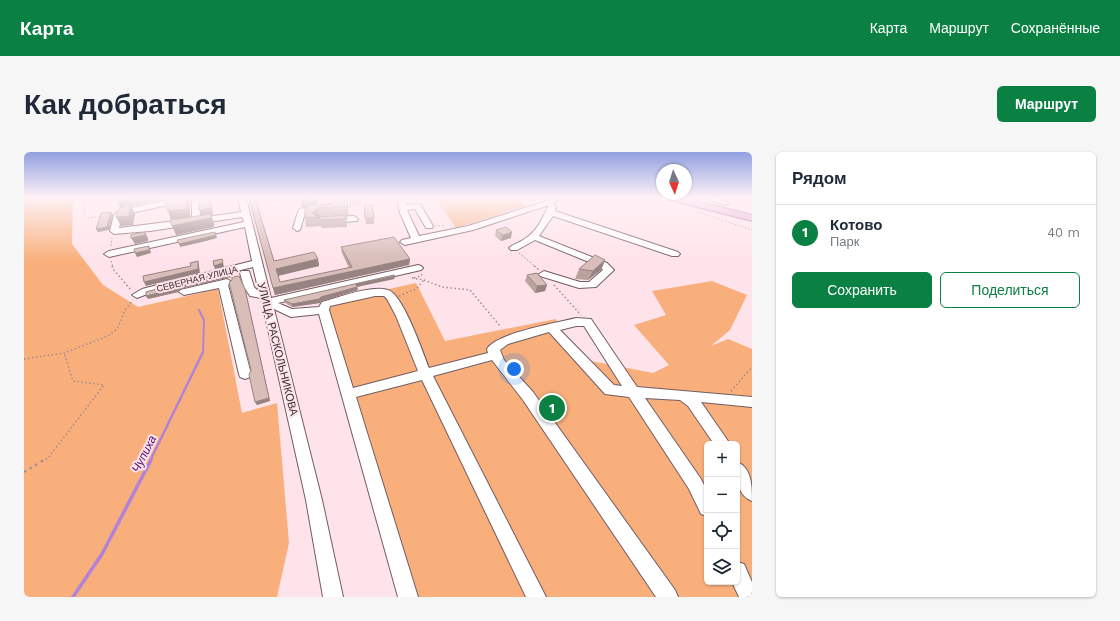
<!DOCTYPE html>
<html lang="ru">
<head>
<meta charset="utf-8">
<style>
	:root { --surface:#fff; --page:#f6f6f7; --text:#1f2937; --muted:#747a83; --line:#e0e1e3; --accent:#0b8043 }
	body { margin:0; font-family:"Work Sans",sans-serif; background:var(--page); color:var(--text) }
	.controls { position:absolute; right:12px; bottom:12px; display:grid; overflow:hidden; border-radius:6px; box-shadow:0 1px 3px #0004 }
	.controls button { width:36px; height:36px; display:grid; place-items:center; padding:0; border:0; border-bottom:1px solid var(--line); background:var(--surface); color:var(--text); font:20px sans-serif }
	.compass { position:absolute; left:632px; top:12px; width:36px; height:36px; border-radius:50%; background:var(--surface); box-shadow:0 1px 3px #0004; rotate:176deg }
	.you { position:absolute; left:490px; top:217px; width:14px; height:14px; margin:-10px; border:3px solid #fff; border-radius:50%; background:#1a73e8; box-shadow:0 0 0 6px #1a73e833 }
	.badge { display:grid; place-items:center; width:26px; height:26px; border-radius:50%; background:var(--accent); color:#fff; font-size:13px; font-weight:700 }
	.pin { position:absolute; translate:-50% -50%; border:2px solid #fff; box-shadow:0 1px 4px #0006 }
	.list { margin:0; padding:0; list-style:none }
	h2 { display:flex; justify-content:space-between; align-items:center; height:52px; margin:0; padding:0 16px; font-size:17px }
	h2 small { font-size:13px; font-weight:400; color:var(--muted) }
	.list li { display:grid; grid-template-columns:26px 1fr auto; gap:12px; align-items:center; box-sizing:border-box; height:56px; padding:0 16px; border-top:1px solid var(--line) }
	.list b { display:block; font-size:15px; white-space:nowrap }
	.list p { margin:0; font-size:13px; white-space:nowrap; color:var(--muted) }
	.list em { font-size:13px; font-style:normal; color:var(--muted) }
	.actions { display:flex; gap:8px; padding:12px 16px }
	.actions a { flex:1; padding:9px 0; border:1px solid var(--accent); border-radius:6px; text-align:center; font-size:14px; color:var(--accent) }
	.actions .main { background:var(--accent); color:#fff }
	.icon { flex:none; width:22px; height:22px; fill:none; stroke:currentColor; stroke-width:2; stroke-linecap:round; stroke-linejoin:round }
	.map { position:relative; flex:none; width:728px; height:445px; overflow:hidden; border-radius:6px }
	header { display:flex; align-items:center; gap:24px; box-sizing:border-box; height:56px; padding:0 20px; background:var(--accent); color:#fff }
	header strong { font-size:19px }
	nav { display:flex; gap:22px; margin-inline-start:auto; font-size:14px }
	.intro { display:flex; align-items:center; justify-content:space-between; box-sizing:border-box; height:96px; padding:0 24px }
	h1 { margin:0; font-size:28px }
	.button { padding:10px 18px; border-radius:6px; background:var(--accent); color:#fff; font-size:14px; font-weight:700 }
	main { display:flex; gap:24px; padding:0 24px }
	aside { flex:1; background:var(--surface); border-radius:6px; box-shadow:0 1px 3px #0004 }
	.map>svg:first-child { display:block }
	.green { fill:#f8af7b; fill-rule:evenodd }
	.lines { fill:none; stroke-linecap:round; stroke-linejoin:round }
	.stream-far2 { stroke:#af83d7; stroke-width:2 }
	.stream-far1 { stroke:#af83d7; stroke-width:2.5 }
	.stream { stroke:#af83d7; stroke-width:3.5 }
	.minor-casing { stroke:#735c62; stroke-width:2 }
	.major-casing { stroke:#955987; stroke-width:2 }
	.path-far2 { stroke:#9f8b90; stroke-width:1; stroke-dasharray:1.5 2; stroke-linecap:butt }
	.path-far1 { stroke:#9f8b90; stroke-width:1.5; stroke-dasharray:1.5 2.5; stroke-linecap:butt }
	.path { stroke:#9f8b90; stroke-width:2; stroke-dasharray:2.5 4; stroke-linecap:butt }
	.minor { fill:#fff; fill-rule:evenodd }
	.major { fill:#dfaad4; fill-rule:evenodd }
	.wall { fill:#baa39f }
	.shaded-wall { fill:#978482 }
	.building { fill:#d8bdb9; stroke:#978482 }
	.labels { text-anchor:middle; stroke-width:4; stroke-linejoin:round; paint-order:stroke }
	.far-street-label { font-size:9px; fill:#352b2d; stroke:#ffe3ea }
	.street-label { font-size:11px; fill:#352b2d; stroke:#ffe3ea }
	.water-label { font-size:12px; font-style:italic; fill:#4b0a72; stroke:#ffe3ea }
</style>
</head>
<body>
<header>
<strong>Карта</strong>
<nav><a>Карта</a><a>Маршрут</a><a>Сохранённые</a></nav>
</header>
<div class="intro"><h1>Как добраться</h1><a class="button">Маршрут</a></div>
<main>
<div class="map">
<svg width="728" height="445" viewBox="0 0 728 445">
	<rect width="100%" height="100%" fill="#ffe3ea"/>
	<path class="green" d="M0,46H49L48,92L79,133L114,155L194,137L218,261L253,251L265,391L253,445H0Z
		M433,46H494L501,54L432,76L413,49Z
		M688,129L723,143L706,178L687,194L704,187L728,197V445H381L298,152L392,131L421,189L532,167L551,206L629,221L645,213L610,173L642,163L628,139ZM683,292H713V430H683Z"/>
	<g class="lines">
		<path class="stream-far2" d="M175,158L180,168L179,201"/>
		<path class="stream-far1" d="M126,309L179,200"/>
		<path class="stream" d="M49,445L78,402L127,308"/>
		<defs>
			<path id="minor" d="M155,46H176V66L217,60L214,46H222L247,146L394,113L397,114L399,116L397,118L254,151L268,157L295,155L298,150C316,145 347,133 364,138C379,142 399,201 405,216L464,201L463,197C472,181 533,171 552,166L567,167L613,235L728,245V255L677,250L706,292H690L664,254L656,248L621,246L677,327L683,339V364L677,362L665,337L605,245L581,242L525,180L484,192L476,198L480,208L509,240L651,438L654,445H632L499,248L468,208L409,224L522,445H502L398,228L332,245L394,445H374L295,162L267,165L250,157L298,348L319,445H299L282,348L237,146L226,144L220,135L216,121L217,119H225L230,135L235,140L229,115L126,141L113,146L108,143L118,137L228,109L221,75L85,105L80,102L85,99L220,70L218,65L126,79L90,82L86,79L90,63L96,58ZM168,48V67L95,76L98,64L102,62ZM351,144H360L363,147L372,164L394,219L329,236L305,158L306,154ZM552,174H560L598,234L590,233L536,178Z
				M318,46H326V54L281,61L276,78L273,79L269,76L275,57L319,50Z
				M373,46H381L382,53L396,52L409,74L408,76H402L391,57L383,58L395,84L444,74L529,47L533,49L529,52L532,54L531,59L654,100L656,102L654,104H648L529,64L515,84L583,111L590,118L572,135L555,136L516,124L515,122L520,119L556,130H565L579,118L577,115L511,88L493,98H487L485,96C489,92 495,91 499,88C513,80 518,67 525,53L449,78L381,93L376,90L378,88L387,86L376,61Z
				M680,46H693L705,51L701,53Z
				M330,64L334,67L333,69L306,71L302,68L306,65Z
				M203,127L208,130L204,133L227,222L226,225L221,227L216,225L215,222L195,136L160,143L155,140L156,138Z
				M713,310C728,316 728,334 728,349C712,343 713,324 713,310Z
				M713,410L720,412L728,430V445H715L708,430H713Z"/>
			<path id="major" d="M644,46H662L728,63V69L646,48Z"/>
		</defs>
		<use href="#minor" class="minor-casing"/>
		<use href="#major" class="major-casing"/>
		<path class="path-far2" d="M59,46L61,64L65,66L77,64
			M620,46L642,50
			M0,52L31,46
			M671,59L728,78
			M411,74H421
			M87,94L88,86
			M495,101L512,115
			M87,109L89,115"/>
		<path class="path-far1" d="M88,114L89,117L107,138
			M510,114L515,118
			M388,126L400,128L418,135L446,138L476,174
			M390,126L397,124L398,122
			M530,133L557,163
			M375,144L392,137L400,128
			M0,207L40,201L84,184L93,177L101,158L109,148
			M707,239L728,215
			M18,309L24,306L80,233L49,229L40,201"/>
		<path class="path" d="M0,320L20,308"/>
		<use href="#minor" class="minor"/>
		<use href="#major" class="major"/>
	</g>
	<path class="wall" d="M225,46L250,109L294,107L295,114L254,123L256,130L325,116L318,101L317,95L386,107L385,113L251,143Z
		M243,46H294V52L284,54L309,52L323,48L325,63L295,64L294,65L322,63L323,75L297,76V74L282,75L281,66V55H278L277,48L244,50Z
		M327,46H337V53L329,54Z
		M340,53L350,66V72H342Z
		M472,78L487,86L477,89L471,84Z
		M581,108L577,118L564,128L551,127L555,117Z
		M206,119L208,125L222,140L246,249L233,253L231,250L227,218L208,126H203L156,137L154,140L124,147Z
		M503,123L521,139L511,141L501,129Z
		M371,124L370,127L333,135L334,138L298,149L296,151L268,155L261,151L260,148Z"/>
	<path class="shaded-wall" d="M111,46H146L107,54L111,62L109,73L97,74L92,65L97,56L93,50Z
		M163,46H165L166,50V66L147,68L144,59Z
		M185,46H187L189,63H187L190,71V75L152,83L148,74L178,64L175,58Z
		M294,46V52L278,55L277,49Z
		M294,56L295,64L294,65L288,61Z
		M87,60L89,63L85,78L74,80L72,77Z
		M121,80L124,86V89L111,92L107,86Z
		M488,80L487,86L477,89L479,83Z
		M192,83L193,86L178,90L156,95L155,92Z
		M125,94L127,101L113,105L111,101Z
		M198,107L200,115L191,117L190,114Z
		M294,107L295,114L254,124L252,117Z
		M386,107L385,113L251,143L249,136Z
		M581,108L577,118L564,128L569,119Z
		M174,109L175,114L176,121L122,134L120,130L174,117Z
		M202,122L203,126L156,137L154,140L124,147L122,144L154,133Z
		M371,124L370,127L332,135V132Z
		M523,133L521,139L511,141L513,134Z
		M333,135L334,138L298,149L296,151L268,155V152L297,145Z
		M221,137L246,249L233,253L231,250Z"/>
	<path class="building" d="M92,46H111L93,50Z
		M140,46H163V57L144,59Z
		M175,46H185L187,56L175,58Z
		M225,46H231L250,109L290,100L294,107L252,117L256,130L328,115L317,95L370,85L386,107L249,136Z
		M277,46H293L277,49Z
		M323,48L324,55L294,56L288,61L294,65L322,63L323,67L296,68V65L281,66V54L309,52V50Z
		M106,53L105,64L92,65L95,56Z
		M340,53H348L350,66H341Z
		M87,60L83,75L72,77L77,61Z
		M187,62V66L148,74L146,68Z
		M482,75L488,80L479,83L472,78Z
		M121,80V83L107,86V83Z
		M191,80L192,83L155,92L153,88Z
		M125,94V98L111,101L110,97Z
		M571,103L581,108L569,119L555,117Z
		M198,107L199,111L190,114L189,109Z
		M174,109V117L120,130L119,124L167,114L166,111Z
		M206,119L207,123L202,122L154,133L152,137L122,144V140L125,139Z
		M513,121L523,133L513,134L503,123Z
		M370,123L371,124L332,132L333,135L297,145L295,147L268,152L260,148Z
		M215,124L221,137L245,246L231,250L225,223L227,218L205,130L208,128V125Z"/>
	<linearGradient id="sky" x2="0" y2="1"><stop stop-color="#91a0e1"/><stop offset="0.42" stop-color="#fff2f6"/><stop offset="1" stop-color="#fff2f6" stop-opacity="0"/></linearGradient>
	<rect width="728" height="109" fill="url(#sky)"/>
	<g class="labels">
		<g class="far-street-label">
			<text transform="translate(173 127) rotate(-14)" y="3">СЕВЕРНАЯ УЛИЦА</text>
		</g>
		<g class="street-label">
			<text transform="translate(254 197) rotate(76)" y="4">УЛИЦА РАСКОЛЬНИКОВА</text>
		</g>
		<g class="water-label">
			<text transform="translate(120 302) rotate(-63)" y="4">Чупиха</text>
		</g>
	</g>
</svg>
<div class="controls">
<button>+</button>
<button>−</button>
<button><svg class="icon" aria-label="locate" viewBox="0 0 24 24"><circle cx="12" cy="12" r="6"/><path d="M12 2v4M12 18v4M2 12h4M18 12h4"/></svg></button>
<button><svg class="icon" aria-label="layers" viewBox="0 0 24 24"><path d="M12 4l9 5-9 5-9-5zM3 14l9 5 9-5"/></svg></button>
</div>
<svg class="compass" viewBox="-18 -18 36 36"><path d="M0-13l5 13h-10z" fill="#e53935"/><path d="M0 13l5-13h-10z" fill="#747a83"/></svg>
<div class="you"></div>
<div class="pin badge" style="left:528px;top:256px">1</div>
</div>
<aside>
<h2>Рядом<small></small></h2>
<ul class="list">
<li><span class="badge">1</span><div><b>Котово</b><p>Парк</p></div><em>40 m</em></li>
</ul>
<div class="actions"><a class="main">Сохранить</a><a>Поделиться</a></div>
</aside>
</main>
</body>
</html>
